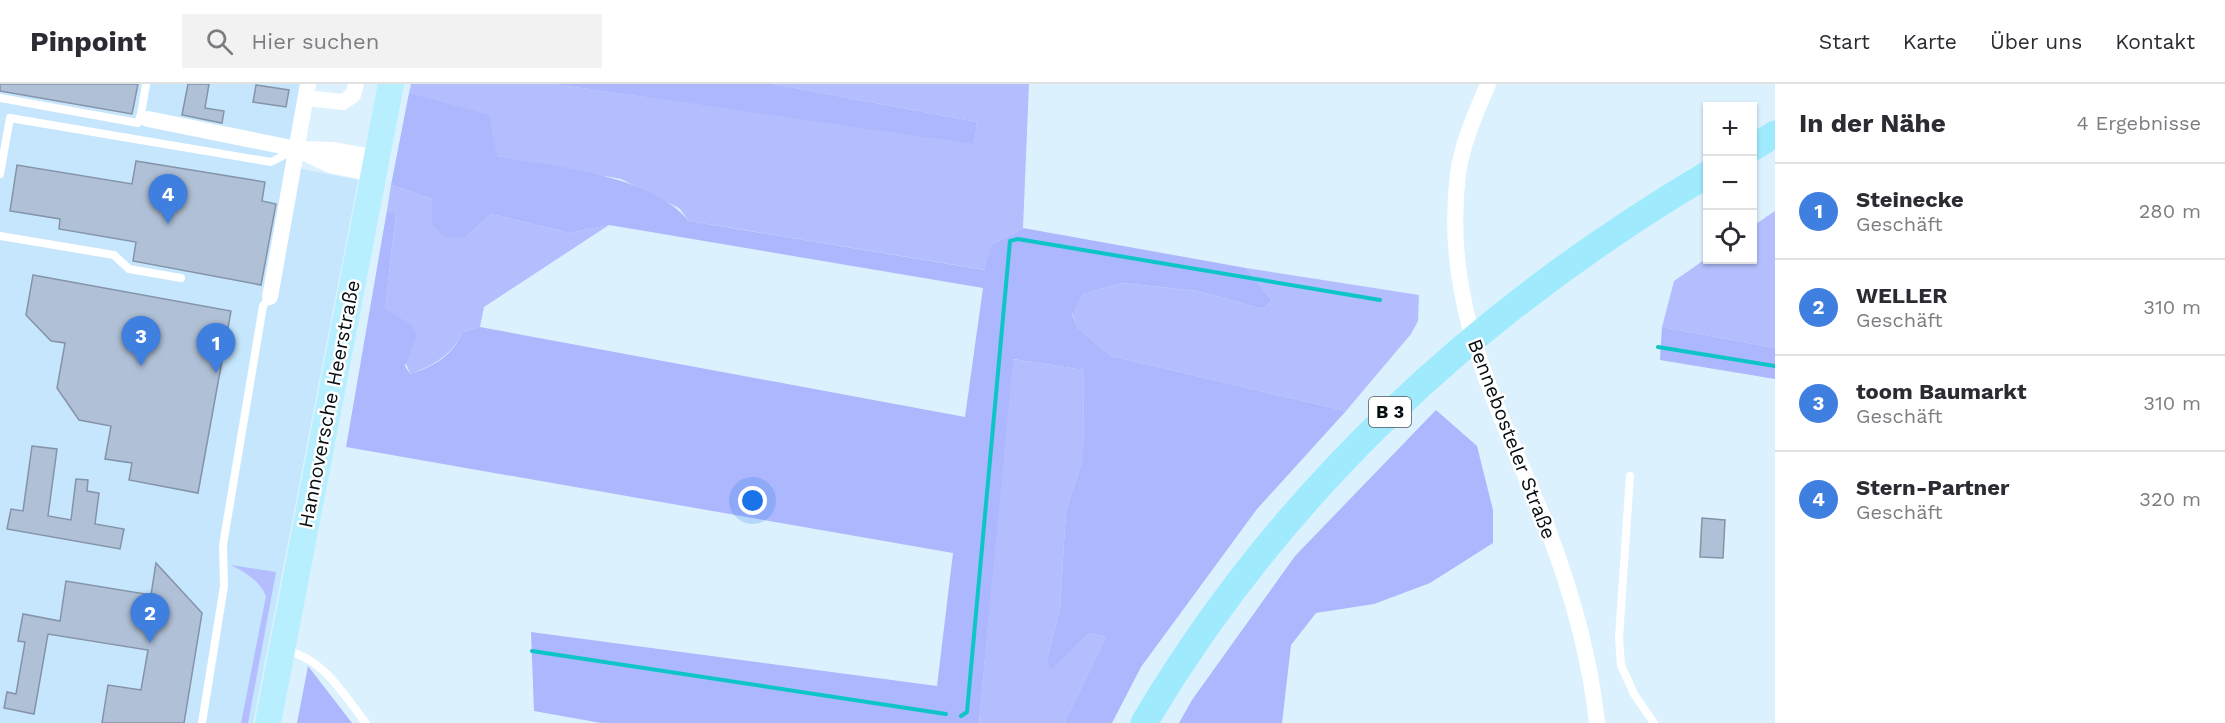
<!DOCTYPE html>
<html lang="de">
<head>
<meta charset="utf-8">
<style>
	:root { --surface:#fff; --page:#f2f2f3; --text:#2b2b33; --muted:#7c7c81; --line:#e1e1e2; --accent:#0f766e }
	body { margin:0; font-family:"Work Sans",sans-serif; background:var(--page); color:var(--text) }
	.controls { position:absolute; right:18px; top:18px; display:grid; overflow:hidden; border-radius:0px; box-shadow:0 2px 4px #0004 }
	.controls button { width:54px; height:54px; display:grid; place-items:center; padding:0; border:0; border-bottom:2px solid var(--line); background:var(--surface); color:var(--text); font:30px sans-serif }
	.you { position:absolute; left:753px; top:417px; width:21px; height:21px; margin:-15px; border:4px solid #fff; border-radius:50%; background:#1a73e8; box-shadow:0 0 0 9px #1a73e833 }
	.badge { display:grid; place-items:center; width:39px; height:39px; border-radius:50%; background:var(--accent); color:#fff; font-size:20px; font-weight:700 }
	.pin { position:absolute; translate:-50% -50px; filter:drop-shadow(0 2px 3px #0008) }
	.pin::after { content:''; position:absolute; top:32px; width:21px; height:18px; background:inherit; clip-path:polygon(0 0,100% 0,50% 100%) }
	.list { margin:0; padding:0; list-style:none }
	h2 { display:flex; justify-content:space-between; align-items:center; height:78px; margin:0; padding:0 24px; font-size:26px }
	h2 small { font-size:20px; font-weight:400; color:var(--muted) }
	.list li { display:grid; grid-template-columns:39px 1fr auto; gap:18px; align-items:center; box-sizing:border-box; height:96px; padding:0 24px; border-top:2px solid var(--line) }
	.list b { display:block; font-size:22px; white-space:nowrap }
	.list p { margin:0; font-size:20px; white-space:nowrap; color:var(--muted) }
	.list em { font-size:20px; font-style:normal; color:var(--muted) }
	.icon { flex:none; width:33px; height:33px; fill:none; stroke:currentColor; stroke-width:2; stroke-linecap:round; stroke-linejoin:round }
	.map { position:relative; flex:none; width:1775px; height:639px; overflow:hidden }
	header { display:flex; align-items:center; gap:36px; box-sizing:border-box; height:84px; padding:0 30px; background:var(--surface); border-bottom:2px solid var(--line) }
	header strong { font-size:28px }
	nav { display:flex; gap:33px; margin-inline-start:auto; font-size:21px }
	.search { width:420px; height:54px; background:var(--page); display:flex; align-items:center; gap:15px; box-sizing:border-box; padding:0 21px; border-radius:0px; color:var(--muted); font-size:22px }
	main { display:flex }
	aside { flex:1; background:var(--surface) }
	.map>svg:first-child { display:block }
	.built { fill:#c5e6fc }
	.green { fill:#b4befe }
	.forest { fill:#acb7fd }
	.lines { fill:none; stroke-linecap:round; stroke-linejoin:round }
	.stream { stroke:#0dc4c7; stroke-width:4 }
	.building { fill:#b0c0d6; stroke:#8493a8; stroke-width:1.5 }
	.service { stroke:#fff; stroke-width:8 }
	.minor { stroke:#fff; stroke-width:16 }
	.primary { stroke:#b8effe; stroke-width:26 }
	.trunk { stroke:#a0eafe; stroke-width:27 }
	.labels { text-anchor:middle; stroke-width:5; stroke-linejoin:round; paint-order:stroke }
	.shield { fill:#fff; stroke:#50565a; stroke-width:1.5 }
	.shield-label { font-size:18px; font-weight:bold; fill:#050e13 }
	.street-label { font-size:20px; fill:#050e13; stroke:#fff }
</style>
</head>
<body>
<header>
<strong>Pinpoint</strong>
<div class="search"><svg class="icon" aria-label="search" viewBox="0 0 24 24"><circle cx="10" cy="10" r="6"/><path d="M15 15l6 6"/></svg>Hier suchen</div>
<nav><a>Start</a><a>Karte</a><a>Über uns</a><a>Kontakt</a></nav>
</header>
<main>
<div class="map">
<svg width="1775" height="639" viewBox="0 0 1775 639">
	<rect width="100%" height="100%" fill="#dcf1fe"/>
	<path class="built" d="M0,0H302L287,82L358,96L253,639H0Z"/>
	<path class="green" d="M411,0H553L974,59L977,38L773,0H1029L1023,144L991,161L986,186L689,137L679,124L621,95L497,72L409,9Z
		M391,101L432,115V141L465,154L491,130L570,149L609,141L484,223L480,243L463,248C453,270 433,282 410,290L385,225L396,129L387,126Z
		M1775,127V264L1662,243L1674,197L1707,174L1752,176L1753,142Z
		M1246,184L1419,211L1418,237L1411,250L1346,327L1111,272L1078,244L1072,229L1083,210L1123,199L1198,207L1263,225L1272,217Z
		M1012,275L1084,286L1083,374L1066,427L1060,525L1046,578L1052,584L1089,549L1106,553L1064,639H979Z
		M231,481L276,488L248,639H241L266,512C259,496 246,489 231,481Z"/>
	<path class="forest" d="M553,0H773L977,38L974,60Z
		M409,9L489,31L497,72C555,83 650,90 689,137L985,186L991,161L1023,144L1246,184L1272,217L1263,225L1198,207L1123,199L1083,210L1072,230L1078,244L1111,272L1346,327L1257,425L1141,583L1112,639H1064L1106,553L1089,549L1052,585L1046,578L1060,525L1066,427L1083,374L1084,286L1013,275L979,639H601L534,627L531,548L937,602L953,469L346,363L387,126L396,129L385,225L412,241L417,250L405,282L410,290C435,282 452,272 463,248L480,243L965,333L983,204L609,141L570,149L491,130L465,154L445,153L432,141V115L391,101Z
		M1662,243L1775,264V295L1660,276Z
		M1436,326L1477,362L1493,426V459L1430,499L1374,520L1316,529L1291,561L1282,639H1179L1192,616L1295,472Z
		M308,582L352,639H297Z"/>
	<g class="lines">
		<path class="stream" d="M1658,263L1775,282
			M532,567L946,630
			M961,632L967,628L1010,157L1018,155L1380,216"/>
	</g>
	<path class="building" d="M0,0H138L132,30L0,7Z
		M188,0H209L205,24L224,27L222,39L182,31Z
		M256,1L289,6L286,23L253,18Z
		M136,77L265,98L262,117L276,120L261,201L133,177L136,158L59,145L60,135L10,127L17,81L132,100Z
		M33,191L231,227L198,409L129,396L132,379L105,375L111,342L79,336L57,304L65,259L51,257L26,231Z
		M32,362L57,365L48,432L71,436L76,395L88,396L87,407L99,409L95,440L124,445L120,465L7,445L11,425L23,427Z
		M1702,434L1725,436L1723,474L1700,473Z
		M156,479L202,529L184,639H102L108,601L141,606L148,566L48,550L34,630L4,624L7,608L16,610L25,558L18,557L23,530L60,537L66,497L151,511Z"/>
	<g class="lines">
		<path class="service" d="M0,14L138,39L141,30
			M145,33L141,30L146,0
			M0,90L10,34L271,78L294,66
			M0,152L114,171L129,185L181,194
			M1630,392L1619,553L1621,581L1634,610L1654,639
			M284,566C324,574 342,609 366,639
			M202,639L224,502L223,461L263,222L270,213"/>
		<path class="minor" d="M1488,0C1476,29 1462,59 1458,90C1441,224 1501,327 1548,446C1572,509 1590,572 1597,639
			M306,14L343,18L353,11L356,0
			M148,35L297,65L334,66L377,74
			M303,68L330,81L374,90
			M270,213L308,0"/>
		<path class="primary" d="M268,639L391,0"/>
		<path class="trunk" d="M1752,64L1775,50
			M1144,639C1280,408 1478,226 1708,90"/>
	</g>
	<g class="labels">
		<rect class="shield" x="1369" y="313" width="42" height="30" rx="4.5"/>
		<g class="shield-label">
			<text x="1390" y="334">B 3</text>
		</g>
		<g class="street-label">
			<text transform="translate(329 320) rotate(-79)" y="7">Hannoversche Heerstraße</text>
			<text transform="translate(1512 355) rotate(69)" y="7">Bennebosteler Straße</text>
		</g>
	</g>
</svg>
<div class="controls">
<button>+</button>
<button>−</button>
<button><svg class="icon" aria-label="locate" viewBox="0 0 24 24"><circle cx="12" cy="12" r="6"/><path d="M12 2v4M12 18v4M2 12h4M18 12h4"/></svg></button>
</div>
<div class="you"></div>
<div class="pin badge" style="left:216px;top:289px;background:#3f7fe0">1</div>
<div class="pin badge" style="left:150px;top:559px;background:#3f7fe0">2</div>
<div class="pin badge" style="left:141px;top:282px;background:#3f7fe0">3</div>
<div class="pin badge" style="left:168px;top:140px;background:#3f7fe0">4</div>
</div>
<aside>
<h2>In der Nähe<small>4 Ergebnisse</small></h2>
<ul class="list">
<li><span class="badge" style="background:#3f7fe0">1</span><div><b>Steinecke</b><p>Geschäft</p></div><em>280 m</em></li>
<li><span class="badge" style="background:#3f7fe0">2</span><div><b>WELLER</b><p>Geschäft</p></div><em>310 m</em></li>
<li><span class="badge" style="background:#3f7fe0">3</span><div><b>toom Baumarkt</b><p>Geschäft</p></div><em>310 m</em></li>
<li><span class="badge" style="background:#3f7fe0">4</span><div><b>Stern-Partner</b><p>Geschäft</p></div><em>320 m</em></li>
</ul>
</aside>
</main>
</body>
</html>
